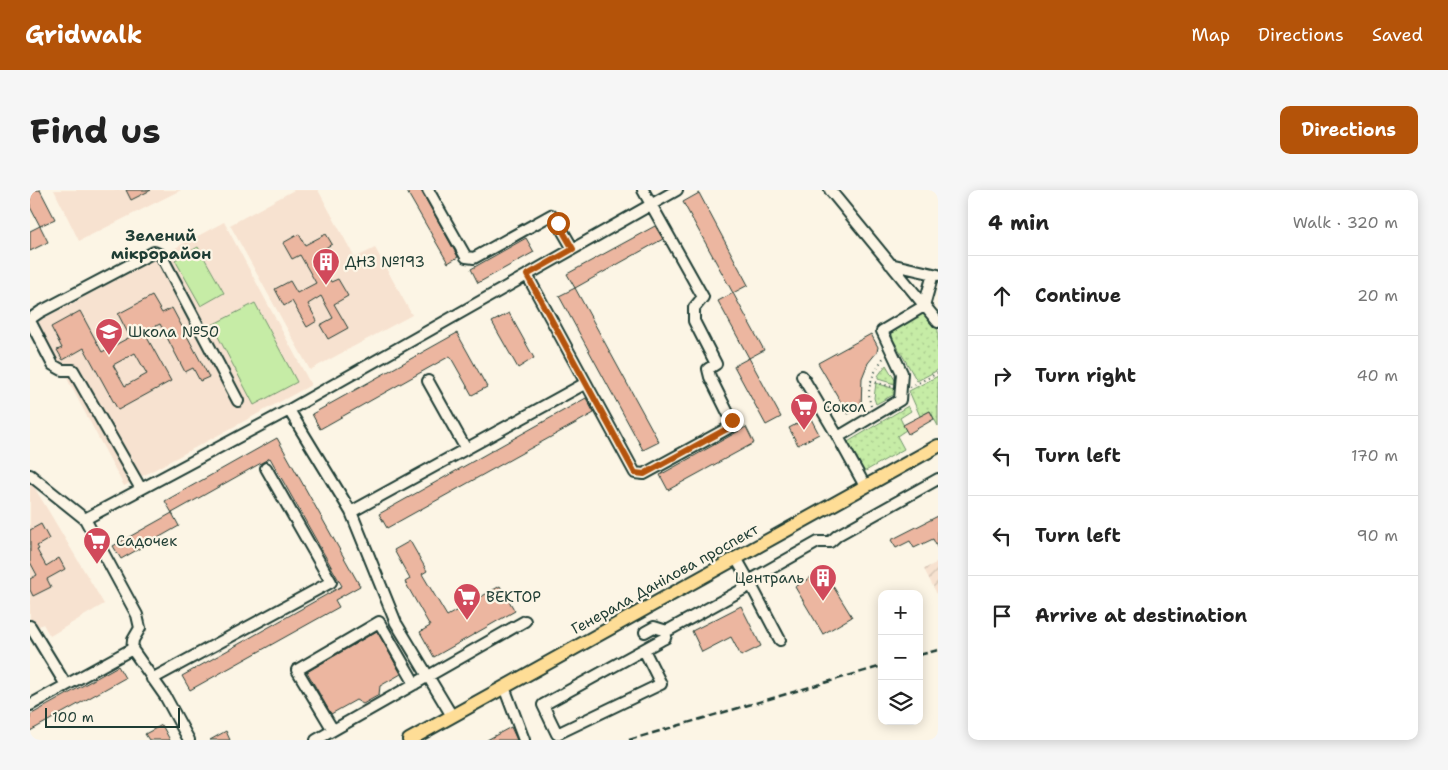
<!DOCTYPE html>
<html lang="en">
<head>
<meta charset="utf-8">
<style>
	:root { --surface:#fff; --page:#f6f6f6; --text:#222; --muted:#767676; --line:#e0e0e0; --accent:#b45309 }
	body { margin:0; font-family:"Shantell Sans",sans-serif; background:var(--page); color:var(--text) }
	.controls { position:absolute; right:15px; bottom:15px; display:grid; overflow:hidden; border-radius:10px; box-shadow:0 2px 12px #0003 }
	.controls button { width:45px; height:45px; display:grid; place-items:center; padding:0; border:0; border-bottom:1px solid var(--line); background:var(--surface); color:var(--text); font:25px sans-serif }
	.scale { position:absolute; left:15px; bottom:12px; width:135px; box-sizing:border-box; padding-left:5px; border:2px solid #1f3d34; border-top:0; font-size:14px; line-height:18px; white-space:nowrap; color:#1f3d34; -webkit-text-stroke:4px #fcf5e5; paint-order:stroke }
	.stop { position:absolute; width:15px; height:15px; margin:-11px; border:4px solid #b45309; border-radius:50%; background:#fff }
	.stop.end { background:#b45309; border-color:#fff; box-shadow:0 1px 5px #0008 }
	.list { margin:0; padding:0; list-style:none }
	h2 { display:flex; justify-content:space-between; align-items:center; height:65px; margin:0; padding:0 20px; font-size:21px }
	h2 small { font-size:16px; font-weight:400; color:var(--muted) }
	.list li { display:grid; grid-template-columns:32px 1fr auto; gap:15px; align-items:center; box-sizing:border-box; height:80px; padding:0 20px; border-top:1px solid var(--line) }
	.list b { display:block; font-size:19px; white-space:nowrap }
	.list em { font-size:16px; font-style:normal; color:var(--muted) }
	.icon { flex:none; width:28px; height:28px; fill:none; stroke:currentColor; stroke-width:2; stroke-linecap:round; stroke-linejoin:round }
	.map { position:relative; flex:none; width:908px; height:550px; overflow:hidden; border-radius:10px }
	header { display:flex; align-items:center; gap:30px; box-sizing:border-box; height:70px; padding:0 25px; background:var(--accent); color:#fff }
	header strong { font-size:24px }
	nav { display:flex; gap:28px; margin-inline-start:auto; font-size:18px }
	.intro { display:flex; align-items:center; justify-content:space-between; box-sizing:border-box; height:120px; padding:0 30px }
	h1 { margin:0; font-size:35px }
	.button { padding:12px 22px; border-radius:10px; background:var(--accent); color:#fff; font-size:18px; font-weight:700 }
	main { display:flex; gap:30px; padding:0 30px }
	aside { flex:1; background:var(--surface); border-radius:10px; box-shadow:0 2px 12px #0003 }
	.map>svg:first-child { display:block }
	.built { fill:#f7e2d0 }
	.industrial { fill:url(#industrial-furrows) }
	.grass { fill:url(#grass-dots); stroke:#72946d }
	.park { fill:#c6eca6; stroke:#72946d }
	.building { fill:#ecb6a0; stroke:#1f3d34; fill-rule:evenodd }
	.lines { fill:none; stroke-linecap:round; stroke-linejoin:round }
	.minor-casing { stroke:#1f3d34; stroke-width:14 }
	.major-casing { stroke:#1f3d34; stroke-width:16 }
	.path { stroke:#1f3d34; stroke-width:2; stroke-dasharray:1 4; stroke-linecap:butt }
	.minor { stroke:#fcf5e5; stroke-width:10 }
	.major { stroke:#fedd96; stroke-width:12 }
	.rail { stroke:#1f3d34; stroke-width:2.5; stroke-dasharray:8 4; stroke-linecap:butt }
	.route { stroke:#b45309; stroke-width:6 }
	.labels { text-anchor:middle; stroke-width:4.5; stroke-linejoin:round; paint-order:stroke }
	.poi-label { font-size:15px; fill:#1f3d34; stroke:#fcf5e5; text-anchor:start }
	.street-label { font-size:15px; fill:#1f3d34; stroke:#fcf5e5 }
	.neighbourhood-label { font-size:16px; font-weight:bold; fill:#1f3d34; stroke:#fcf5e5 }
</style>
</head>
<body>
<header>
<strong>Gridwalk</strong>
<nav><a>Map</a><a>Directions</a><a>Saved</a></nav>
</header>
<div class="intro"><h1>Find us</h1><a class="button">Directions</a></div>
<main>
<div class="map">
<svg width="908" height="550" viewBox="0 0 908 550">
	<defs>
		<pattern id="industrial-furrows" width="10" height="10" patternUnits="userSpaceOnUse" patternTransform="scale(1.25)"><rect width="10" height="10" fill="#f7e2d0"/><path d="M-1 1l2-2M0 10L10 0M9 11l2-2" fill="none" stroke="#d3c3b3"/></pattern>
		<pattern id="grass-dots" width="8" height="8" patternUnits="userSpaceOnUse" patternTransform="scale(1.25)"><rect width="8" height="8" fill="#c6eca6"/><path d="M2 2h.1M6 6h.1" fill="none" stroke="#aacb90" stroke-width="1.8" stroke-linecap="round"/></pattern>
	</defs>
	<rect width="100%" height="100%" fill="#fcf5e5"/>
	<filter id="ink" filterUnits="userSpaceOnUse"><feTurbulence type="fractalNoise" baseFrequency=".02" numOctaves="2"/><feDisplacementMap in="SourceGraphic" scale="10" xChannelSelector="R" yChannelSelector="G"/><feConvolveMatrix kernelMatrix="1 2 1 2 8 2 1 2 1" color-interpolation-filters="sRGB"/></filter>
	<g filter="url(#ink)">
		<path class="built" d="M24,0H151L49,51Z
			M264,0H288L325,68L345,58L382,125L280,180L200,35Z
			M194,32L281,195L94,296L7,132Z
			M0,290L74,414L20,446L13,434L0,441Z"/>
		<path class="industrial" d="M908,372V406L894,379Z"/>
		<path class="grass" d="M892,120L908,140V180L887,191L863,149L862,144L863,139Z
			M856,175L868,195L848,189V186Z
			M908,186V236L900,221L890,226L879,201Z
			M846,193L868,200L867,203L846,214L844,208Z
			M878,216L881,221L870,228L876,240L867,246L874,259L832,283L816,253Z"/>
		<path class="park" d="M168,57L194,103L171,116L145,70Z
			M225,113L267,192L224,215L182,135Z"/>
		<path class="building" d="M0,0H10L25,29L10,36L0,17Z
			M96,0H121L101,10Z
			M376,0H391L428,67L418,73Z
			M669,3L718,95L703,103L653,12Z
			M10,36L18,52L0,61V41Z
			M625,36L633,49L545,98L537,84Z
			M269,44L275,55L296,44L302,54L285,64L301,92L308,89L318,106L304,114L318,138L298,149L290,135L303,128L291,106L278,114L287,131L277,137L262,111L254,116L245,99L260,91L267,103L286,93L270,65L262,69L253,53Z
			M496,48L504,62L448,93L441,79Z
			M545,98L629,252L613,260L529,106Z
			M703,103L734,160L719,168L688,111Z
			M122,106L132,123L142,118L179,187L170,191L163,178L155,182L130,134L114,142L141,191L88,220L54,158L33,170L27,160L32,158L21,137L50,121L72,162L100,147L88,124ZM105,163L117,184L95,196L83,175Z
			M479,123L504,168L488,178L462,132Z
			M427,143L457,197L442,205L420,166L290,239L282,224Z
			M841,144L848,157L847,162L838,173L832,188L831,218L818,224L788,173Z
			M719,168L751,227L736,235L704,176Z
			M556,208L564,223L357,338L349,324Z
			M900,221L904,229L878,244L873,235Z
			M780,227L789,244L768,255L759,238Z
			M716,237L724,253L638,300L630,285Z
			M247,248L330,396L305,410L309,417L160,500L152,486L312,396L240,268L142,323L135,311Z
			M142,323L149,336L91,369L83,356Z
			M908,326V359L903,349L884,358L880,351L866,358L861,350Z
			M11,334L19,349L7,356L9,359L7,360L16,376L29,368L35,379L17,389L21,397L3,406L0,400V389L7,385L0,372V340Z
			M380,351L397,381L392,384L417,426L470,396L485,421L404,467L390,442L400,436L375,392L380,389L364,360Z
			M793,380L822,427L793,444L765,397Z
			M711,416L731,456L711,466L701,447L672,462L662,441Z
			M347,441L371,484L350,496L349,505L333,514L326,510L301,524L277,482Z
			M88,476L95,488L0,541V525Z
			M132,535L140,550H119L115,544Z
			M481,537L487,550H457Z
			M196,541L200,550H180Z"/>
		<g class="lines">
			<defs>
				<path id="minor" d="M398,0L436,67L444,68L521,25L528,33L543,59
					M800,0L908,132
					M860,74L908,85
					M497,85L605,283L614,284L704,235L680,187L678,179L686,174L664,131V118L673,107L613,0
					M0,129L10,122L124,62L131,65L208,211
					M0,131L23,175L32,180H43L111,299
					M772,186L808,247L870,210L872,183L852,141L894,116L903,84
					M398,191L436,259
					M259,220L647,0
					M808,247L835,296
					M0,285L55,329L107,425L110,438L103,450L102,459L135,506L159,550
					M321,322L556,193
					M55,329L259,220L321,322L366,433L422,526
					M706,368L719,391L788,352H800L808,345L908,289
					M721,395L750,450
					M0,436L36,495
					M615,442L624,437L637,441
					M614,460L631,494L527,544L513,515L631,450L635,448L637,441L721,395L719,391
					M122,489L301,392L236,278
					M474,497L494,550
					M0,515L102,459
					M303,540L267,480L349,432L385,494
					M286,550L495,431"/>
				<path id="major" d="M379,550L908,256"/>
			</defs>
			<use href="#minor" class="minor-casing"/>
			<use href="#major" class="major-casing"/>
			<path class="path" d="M841,191L863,197
				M880,197L908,183
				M841,216C835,197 844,182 854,167"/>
			<use href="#minor" class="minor"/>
			<use href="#major" class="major"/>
			<path class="rail" d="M889,465L908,460
				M599,550L852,476"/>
		</g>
	</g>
	<g class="lines" filter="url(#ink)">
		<path class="route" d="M528,33L543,59L497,85L605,283L614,284L693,241L704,235L702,230"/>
	</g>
	<defs>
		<symbol id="building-pin" viewBox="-11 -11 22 30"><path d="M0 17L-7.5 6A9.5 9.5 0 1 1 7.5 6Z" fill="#d1495b" stroke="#fcf5e5"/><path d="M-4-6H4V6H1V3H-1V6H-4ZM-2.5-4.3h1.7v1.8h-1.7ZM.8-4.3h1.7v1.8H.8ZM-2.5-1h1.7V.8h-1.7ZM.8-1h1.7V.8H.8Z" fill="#fff"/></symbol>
		<symbol id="school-pin" viewBox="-11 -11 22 30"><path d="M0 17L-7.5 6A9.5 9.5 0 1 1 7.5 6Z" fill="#d1495b" stroke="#fcf5e5"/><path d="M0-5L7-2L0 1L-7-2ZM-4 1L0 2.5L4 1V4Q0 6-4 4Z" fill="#fff"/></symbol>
		<symbol id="supermarket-pin" viewBox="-11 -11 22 30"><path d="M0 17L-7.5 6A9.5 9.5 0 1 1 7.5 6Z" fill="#d1495b" stroke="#fcf5e5"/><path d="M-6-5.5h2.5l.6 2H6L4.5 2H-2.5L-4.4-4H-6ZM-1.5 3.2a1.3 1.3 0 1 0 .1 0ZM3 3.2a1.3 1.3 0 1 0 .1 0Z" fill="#fff"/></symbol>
	</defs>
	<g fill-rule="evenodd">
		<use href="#building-pin" x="280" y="56" width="32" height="43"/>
		<use href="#school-pin" x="63" y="126" width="32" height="43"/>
		<use href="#supermarket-pin" x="758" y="201" width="32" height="43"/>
		<use href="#supermarket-pin" x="51" y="335" width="32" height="43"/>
		<use href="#building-pin" x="777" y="372" width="32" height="43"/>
		<use href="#supermarket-pin" x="421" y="391" width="32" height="43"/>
	</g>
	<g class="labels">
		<g class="poi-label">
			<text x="315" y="77">ДНЗ №193</text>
			<text x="98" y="147">Школа №50</text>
			<text x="793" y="222">Сокол</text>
			<text x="86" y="356">Садочек</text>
			<text x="774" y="393" text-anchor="end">Централь</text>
			<text x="456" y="412">ВЕКТОР</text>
		</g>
		<g class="street-label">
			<text transform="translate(635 389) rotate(-29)" y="5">Генерала Данілова проспект</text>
		</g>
		<g class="neighbourhood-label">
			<text x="131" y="51">Зелений<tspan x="131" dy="18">мікрорайон</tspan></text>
		</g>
	</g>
</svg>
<div class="controls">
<button>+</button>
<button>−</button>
<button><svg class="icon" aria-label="layers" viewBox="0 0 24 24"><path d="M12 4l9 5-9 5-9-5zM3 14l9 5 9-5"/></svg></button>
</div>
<div class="scale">100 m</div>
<div class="stop" style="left:528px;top:33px"></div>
<div class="stop end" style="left:702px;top:230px"></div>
</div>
<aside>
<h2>4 min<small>Walk · 320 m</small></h2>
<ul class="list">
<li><svg class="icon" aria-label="ahead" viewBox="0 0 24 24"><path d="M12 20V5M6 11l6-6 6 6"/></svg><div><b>Continue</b></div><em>20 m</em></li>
<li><svg class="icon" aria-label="right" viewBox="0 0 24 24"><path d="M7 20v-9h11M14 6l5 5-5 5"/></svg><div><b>Turn right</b></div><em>40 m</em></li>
<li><svg class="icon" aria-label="left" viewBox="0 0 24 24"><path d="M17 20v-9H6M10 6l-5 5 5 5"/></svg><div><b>Turn left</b></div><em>170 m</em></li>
<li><svg class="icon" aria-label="left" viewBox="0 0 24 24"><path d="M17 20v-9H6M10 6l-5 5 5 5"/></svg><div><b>Turn left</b></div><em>90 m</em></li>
<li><svg class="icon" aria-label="arrive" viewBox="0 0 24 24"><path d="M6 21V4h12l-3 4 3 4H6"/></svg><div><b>Arrive at destination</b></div></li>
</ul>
</aside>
</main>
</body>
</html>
